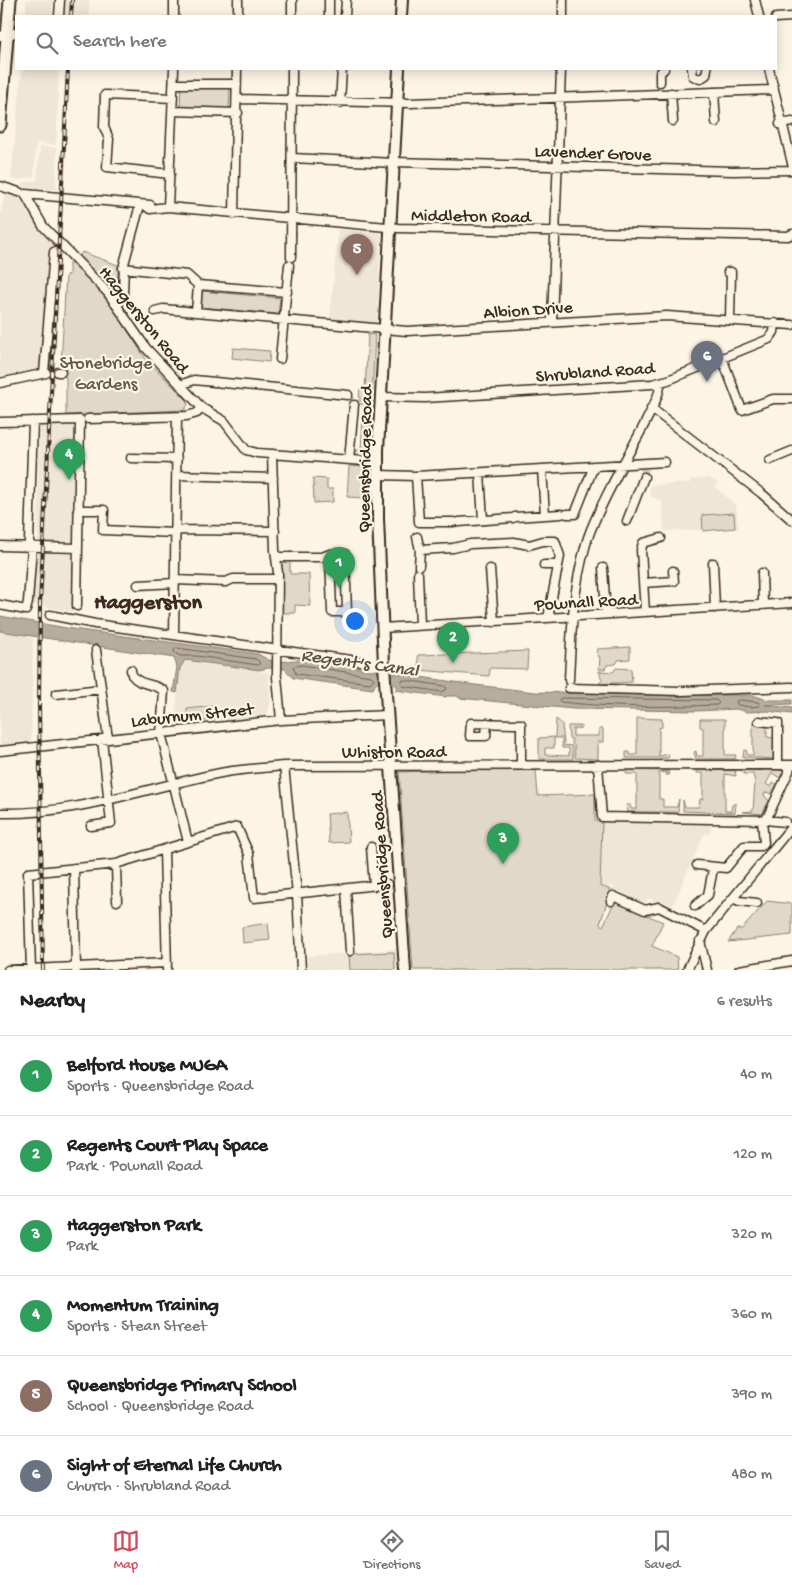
<!DOCTYPE html>
<html lang="en">
<head>
<meta charset="utf-8">
<style>
	:root { --surface:#fff; --page:#f2f2f2; --text:#202124; --muted:#757577; --line:#e0e0e0; --accent:#d1495b }
	body { margin:0; font-family:"Gochi Hand",sans-serif; background:var(--page); color:var(--text) }
	.you { position:absolute; left:354px; top:620px; width:18px; height:18px; margin:-12px; border:4px solid #fff; border-radius:50%; background:#1a73e8; box-shadow:0 0 0 8px #1a73e833 }
	.badge { display:grid; place-items:center; width:32px; height:32px; border-radius:50%; background:var(--accent); color:#fff; font-size:16px; font-weight:700 }
	.pin { position:absolute; translate:-50% -41px; filter:drop-shadow(0 1px 2px #0008) }
	.pin::after { content:''; position:absolute; top:26px; width:18px; height:15px; background:inherit; clip-path:polygon(0 0,100% 0,50% 100%) }
	.list { margin:0; padding:0; list-style:none }
	h2 { display:flex; justify-content:space-between; align-items:center; height:65px; margin:0; padding:0 20px; font-size:21px }
	h2 small { font-size:16px; font-weight:400; color:var(--muted) }
	.list li { display:grid; grid-template-columns:32px 1fr auto; gap:15px; align-items:center; box-sizing:border-box; height:80px; padding:0 20px; border-top:1px solid var(--line) }
	.list b { display:block; font-size:19px; white-space:nowrap }
	.list p { margin:0; font-size:16px; white-space:nowrap; color:var(--muted) }
	.list em { font-size:16px; font-style:normal; color:var(--muted) }
	.icon { flex:none; width:28px; height:28px; fill:none; stroke:currentColor; stroke-width:2; stroke-linecap:round; stroke-linejoin:round }
	.map { position:relative; flex:none; width:792px; height:970px; overflow:hidden }
	.search { position:absolute; background:var(--surface); box-shadow:0 2px 12px #0003; left:15px; right:15px; top:15px; height:55px; display:flex; align-items:center; gap:12px; box-sizing:border-box; padding:0 18px; border-radius:0px; color:var(--muted); font-size:19px }
	.sheet { height:545px; background:var(--surface) }
	nav { display:flex; justify-content:space-around; align-items:center; box-sizing:border-box; height:70px; border-top:1px solid var(--line); background:var(--surface); font-size:14px; color:var(--muted) }
	nav a { display:grid; justify-items:center; gap:2px }
	nav .on { color:var(--accent) }
	.map>svg:first-child { display:block }
	.built { fill:#eee6d6 }
	.green { fill:#e0d8c8; stroke:#8e8173 }
	.water { fill:#b7ad9e; stroke:#85796b }
	.lines { fill:none; stroke-linecap:round; stroke-linejoin:round }
	.shore { stroke:#6d5e51; stroke-width:1 }
	.minor-tunnel { stroke:#d5ccbd; stroke-width:8; stroke-dasharray:8 4; stroke-linecap:butt }
	.minor-casing { stroke:#3b2a1e; stroke-width:11 }
	.major-casing { stroke:#3b2a1e; stroke-width:14 }
	.highway-casing { stroke:#3b2a1e; stroke-width:15 }
	.minor { stroke:#fcf5e5; stroke-width:8 }
	.major { stroke:#fcf5e5; stroke-width:10 }
	.highway { stroke:#fcf5e5; stroke-width:11 }
	.rail-casing { stroke:#3b2a1e; stroke-width:4 }
	.rail { stroke:#fcf5e5; stroke-width:2; stroke-dasharray:5.5; stroke-linecap:butt }
	.labels { text-anchor:middle; stroke-width:4.5; stroke-linejoin:round; paint-order:stroke }
	.street-label { font-size:18px; fill:#3b2a1e; stroke:#fcf5e5 }
	.park-label { font-size:18px; fill:#645648; stroke:#fcf5e5 }
	.water-label { font-size:19px; font-style:italic; fill:#605144; stroke:#fcf5e5 }
	.district-label { font-size:22px; font-weight:bold; fill:#3b2a1e; stroke:#fcf5e5 }
</style>
</head>
<body>
<div class="map">
<svg width="792" height="970" viewBox="0 0 792 970">
	<rect width="100%" height="100%" fill="#fcf5e5"/>
	<filter id="ink" filterUnits="userSpaceOnUse"><feTurbulence type="fractalNoise" baseFrequency=".02" numOctaves="2"/><feDisplacementMap in="SourceGraphic" scale="10" xChannelSelector="R" yChannelSelector="G"/><feConvolveMatrix kernelMatrix="1 2 1 2 8 2 1 2 1" color-interpolation-filters="sRGB"/></filter>
	<g filter="url(#ink)">
		<path class="built" d="M26,0H53L52,16H26Z
			M65,0H89V16H64Z
			M22,69H59L57,127L56,145L36,143L34,177L17,180L11,179Z
			M40,146L57,148L56,184L58,190L21,187L22,183L37,180Z
			M8,193L18,196L56,248L44,369L0,379V216L5,194Z
			M338,229L381,233L377,324L330,320Z
			M75,425V542H38L39,426Z
			M709,478L718,483L715,487L736,505L738,529L664,531L662,501L650,496V485L690,483V480Z
			M37,553L74,554L73,612L31,604Z
			M0,631L33,638L31,744L0,748Z
			M185,660L269,673L270,704L266,717L174,727L180,668Z
			M602,822L711,823L710,834H704L672,907L648,898L645,904L616,892L612,885H609V889L600,886Z
			M397,949L398,970H307V956Z"/>
		<path class="green" d="M181,85L230,87L229,109L180,108Z
			M82,252L118,265L117,295L79,258Z
			M69,262L98,288L111,304L145,358L187,400L188,404L185,410L66,415V379L61,365L66,275H69Z
			M201,291L280,298L278,314L200,307Z
			M368,334L375,335L372,399L359,398L360,389H365Z
			M233,348L270,351L269,362L232,358Z
			M358,400L372,401L370,456L352,455V450H361L364,404H357Z
			M349,466L368,467L366,498L347,497Z
			M313,478L327,479V489H333V502L314,503Z
			M734,513L735,528L703,531L702,515Z
			M281,561H290V574H309L310,606L295,605V613H281Z
			M630,647V659L618,660L616,664L607,665L605,669H599L600,657L598,656L597,649Z
			M528,651L527,669L490,668L489,676L419,670L418,655Z
			M616,668L631,669L632,682L599,684L602,680L599,671L613,672Z
			M214,706L215,720L188,722L187,709Z
			M637,718L662,719V727L659,728V756L669,754L668,758H626V752H630V755H637Z
			M556,719L562,724L564,743L562,744V738H554V748H545V755L569,756V748H562V745L572,746L573,759H539V738L555,737Z
			M700,719H725V755H736L735,759H696L694,752L696,751L697,756H703V728L700,727Z
			M757,719L767,725V737L774,738V759L743,757L744,750L747,751V755H753V720Z
			M568,726H581V728L573,729V736H599V729H603V742H598V759L575,758L574,745L572,744V739H569Z
			M449,770H536L538,796L595,794V821L602,822L600,886L611,890L600,924L603,926L615,901L663,922L652,946L677,957L678,970H413L399,772Z
			M628,770L668,771L669,775H666V772L659,773V799H663V807H677L679,799L678,812H628L626,805H630L631,809H637V774H626Z
			M697,770H735L736,776L725,774V811H731L732,805L736,803L735,813L683,811V800L685,807H699L700,799H703V773H697Z
			M744,770H783L784,772L780,778L772,773L766,784L771,787L773,783L777,784L771,794L766,792L764,795L769,801L762,814L743,812L753,811L755,782L753,774H743Z
			M347,812L349,842L329,843L327,814Z
			M767,901L792,904V935L728,942L737,929H742Z
			M268,923L270,940L243,943L242,927Z
			M394,952L395,970H350L349,954Z"/>
		<path class="water" d="M0,616L72,629L258,654C281,668 280,659 303,660L475,685L535,692L657,695H752L768,700H792V704L765,705L792,708V714L767,711L748,712L736,709L696,711L573,709L459,698L458,696H447L446,697L395,690L398,688L395,684L376,683L373,689L293,678L285,669L268,668L259,670L185,660L180,668L177,693L173,692L177,667L174,658L0,631Z"/>
		<g class="lines">
			<path class="shore" d="M176,648L256,659L260,663L258,665L197,656H180L174,652Z
				M302,665L371,676L374,679L370,683L296,674L293,667Z
				M404,680L445,686L447,689L442,692L403,686L401,682Z
				M562,698L716,700L719,703L717,705C666,707 612,708 561,702L559,700Z
				M739,700L758,702L760,706L750,707L738,705L736,702Z"/>
			<path class="minor-tunnel" d="M644,477L645,468"/>
			<defs>
				<path id="minor" d="M174,0V16
					M292,0V16
					M329,0V16
					M755,0L759,16
					M59,16L60,0
					M238,16V0
					M345,16L346,0
					M563,16V0
					M776,18L792,17
					M0,36L16,33
					M692,69L693,76L700,79L706,75L707,69
					M769,69L792,163
					M660,82V73L664,69
					M174,84H237
					M714,92L716,122
					M671,93L673,121
					M238,99L410,103L773,90
					M340,103L342,69
					M173,111L238,113
					M780,124L792,122
					M292,158L394,163
					M394,162L733,171L792,170
					M170,174L107,167L109,139L104,127L105,95L173,98
					M0,186L19,192
					M150,205L25,194L43,226L108,293L146,348L202,408L224,421L246,450L257,453L378,462
					M146,206L150,209L168,207L398,228L788,236L792,234
					M168,207L174,69
					M234,214L237,69
					M291,257L292,69
					M123,268L187,275L198,285
					M728,272H731L730,319
					M118,305L123,295L124,264L140,205
					M155,311L163,309L407,331L667,316L792,325
					M196,312L198,285L287,292
					M552,322L561,69
					M722,358L742,410L773,399H792
					M280,359L289,265
					M58,372H61
					M44,373L54,252
					M0,383L46,373
					M180,385L194,380L348,395
					M381,397L425,398L652,384L668,380L769,339L774,332L775,323
					M651,408L761,493L792,520
					M88,419L187,416L197,413L202,408
					M0,422L80,420L77,606
					M272,454L275,550L278,573L277,673
					M131,458L177,459
					M349,460L354,405
					M770,460L792,451
					M542,469L545,515
					M480,473L483,520
					M177,475L273,478
					M378,475L416,476L665,462
					M416,476L419,522H453
					M78,510H104L103,530L176,533
					M567,514H575L594,466
					M515,517L561,514
					M627,521L644,477
					M459,522L513,518
					M176,530L275,531
					M417,537L420,550L453,548L470,544L514,542L529,545L543,541H555L560,556L548,618
					M0,546L78,548
					M278,557H322L330,554H345L347,612H332L330,554
					M713,563L715,608
					M544,565H558
					M419,566L420,550
					M603,568L606,614
					M490,569L494,622
					M762,573L763,605
					M418,574L420,625
					M175,580L226,582L233,579H278
					M643,583L674,581L673,571
					M138,585L175,583
					M0,605L26,610L28,602L32,547L29,542L33,421
					M645,612L641,550L643,543L661,538
					M50,615L95,624L365,662
					M382,628L792,603
					M174,635L177,417
					M96,650L108,739
					M131,670L132,675C141,687 154,682 164,691L161,733L188,842
					M277,677L281,720
					M569,680C571,634 573,588 586,544C592,522 607,495 617,475C625,459 663,396 660,383
					M569,688L681,691L792,687
					M56,694L101,689
					M759,721L778,723V765
					M487,723L486,736H470L471,723L515,724H521V765
					M0,751L281,720L388,715
					M598,765L602,817L766,820L785,822
					M284,766L297,894L301,970
					M0,813C78,815 150,786 226,772C245,769 265,768 284,766L792,765
					M766,820L789,771L790,765
					M91,826L111,823L102,739
					M371,847L374,886
					M164,850L167,970
					M116,864L117,901
					M697,865L726,868L744,846H761L764,843L762,820
					M74,868L76,970
					M346,889L350,951
					M733,898L739,901L757,903
					M611,901L613,896L645,910L659,907L706,931
					M695,906L708,895L713,869
					M700,941L707,970
					M8,970L167,963
					M31,970L28,873L116,864L237,827L249,854L254,898L387,884
					M687,970L706,931L792,826
					M739,970L792,961"/>
				<path id="major" d="M401,16L402,0
					M399,69L378,450V518L384,665L405,970"/>
				<path id="highway" d="M0,125L10,0"/>
			</defs>
			<use href="#minor" class="minor-casing"/>
			<use href="#major" class="major-casing"/>
			<use href="#highway" class="highway-casing"/>
			<use href="#minor" class="minor"/>
			<use href="#major" class="major"/>
			<use href="#highway" class="highway"/>
			<defs>
				<path id="rail" d="M71,16L72,0
					M43,970L39,706L40,603L68,69"/>
			</defs>
			<use href="#rail" class="rail-casing"/>
			<use href="#rail" class="rail"/>
		</g>
	</g>
	<g class="labels">
		<g class="street-label">
			<text transform="translate(593 152) rotate(2)" y="6">Lavender Grove</text>
			<text transform="translate(471 215) rotate(1)" y="6">Middleton Road</text>
			<text transform="translate(528 309) rotate(-4)" y="6">Albion Drive</text>
			<text transform="translate(145 319) rotate(51)" y="6">Haggerston Road</text>
			<text transform="translate(595 371) rotate(-4)" y="6">Shrubland Road</text>
			<text transform="translate(364 459) rotate(-89)" y="6">Queensbridge Road</text>
			<text transform="translate(586 601) rotate(-3)" y="6">Pownall Road</text>
			<text transform="translate(192 714) rotate(-6)" y="6">Laburnum Street</text>
			<text x="394" y="757">Whiston Road</text>
			<text transform="translate(381 865) rotate(-94)" y="6">Queensbridge Road</text>
		</g>
		<g class="park-label">
			<text x="106" y="368">Stonebridge<tspan x="106" dy="21">Gardens</tspan></text>
		</g>
		<g class="water-label">
			<text transform="translate(360 661) rotate(8)" y="7">Regent's Canal</text>
		</g>
		<g class="district-label">
			<text x="148" y="608">Haggerston</text>
		</g>
	</g>
</svg>
<div class="you"></div>
<div class="pin badge" style="left:339px;top:588px;background:#2e9e5b">1</div>
<div class="pin badge" style="left:453px;top:663px;background:#2e9e5b">2</div>
<div class="pin badge" style="left:503px;top:864px;background:#2e9e5b">3</div>
<div class="pin badge" style="left:69px;top:480px;background:#2e9e5b">4</div>
<div class="pin badge" style="left:357px;top:275px;background:#8d6e63">5</div>
<div class="pin badge" style="left:707px;top:382px;background:#6b7280">6</div>
<div class="search"><svg class="icon" aria-label="search" viewBox="0 0 24 24"><circle cx="10" cy="10" r="6"/><path d="M15 15l6 6"/></svg>Search here</div>
</div>
<section class="sheet">
<h2>Nearby<small>6 results</small></h2>
<ul class="list">
<li><span class="badge" style="background:#2e9e5b">1</span><div><b>Belford House MUGA</b><p>Sports · Queensbridge Road</p></div><em>40 m</em></li>
<li><span class="badge" style="background:#2e9e5b">2</span><div><b>Regents Court Play Space</b><p>Park · Pownall Road</p></div><em>120 m</em></li>
<li><span class="badge" style="background:#2e9e5b">3</span><div><b>Haggerston Park</b><p>Park</p></div><em>320 m</em></li>
<li><span class="badge" style="background:#2e9e5b">4</span><div><b>Momentum Training</b><p>Sports · Stean Street</p></div><em>360 m</em></li>
<li><span class="badge" style="background:#8d6e63">5</span><div><b>Queensbridge Primary School</b><p>School · Queensbridge Road</p></div><em>390 m</em></li>
<li><span class="badge" style="background:#6b7280">6</span><div><b>Sight of Eternal Life Church</b><p>Church · Shrubland Road</p></div><em>480 m</em></li>
</ul>
</section>
<nav>
<a class="on"><svg class="icon" aria-label="map" viewBox="0 0 24 24"><path d="M3 6l6-2 6 2 6-2v14l-6 2-6-2-6 2zM9 4v14M15 6v14"/></svg>Map</a>
<a><svg class="icon" aria-label="directions" viewBox="0 0 24 24"><path d="M12 3l9 9-9 9-9-9zM9 14v-3h6M13 9l2 2-2 2"/></svg>Directions</a>
<a><svg class="icon" aria-label="saved" viewBox="0 0 24 24"><path d="M7 4h10v16l-5-4-5 4z"/></svg>Saved</a>
</nav>
</body>
</html>
